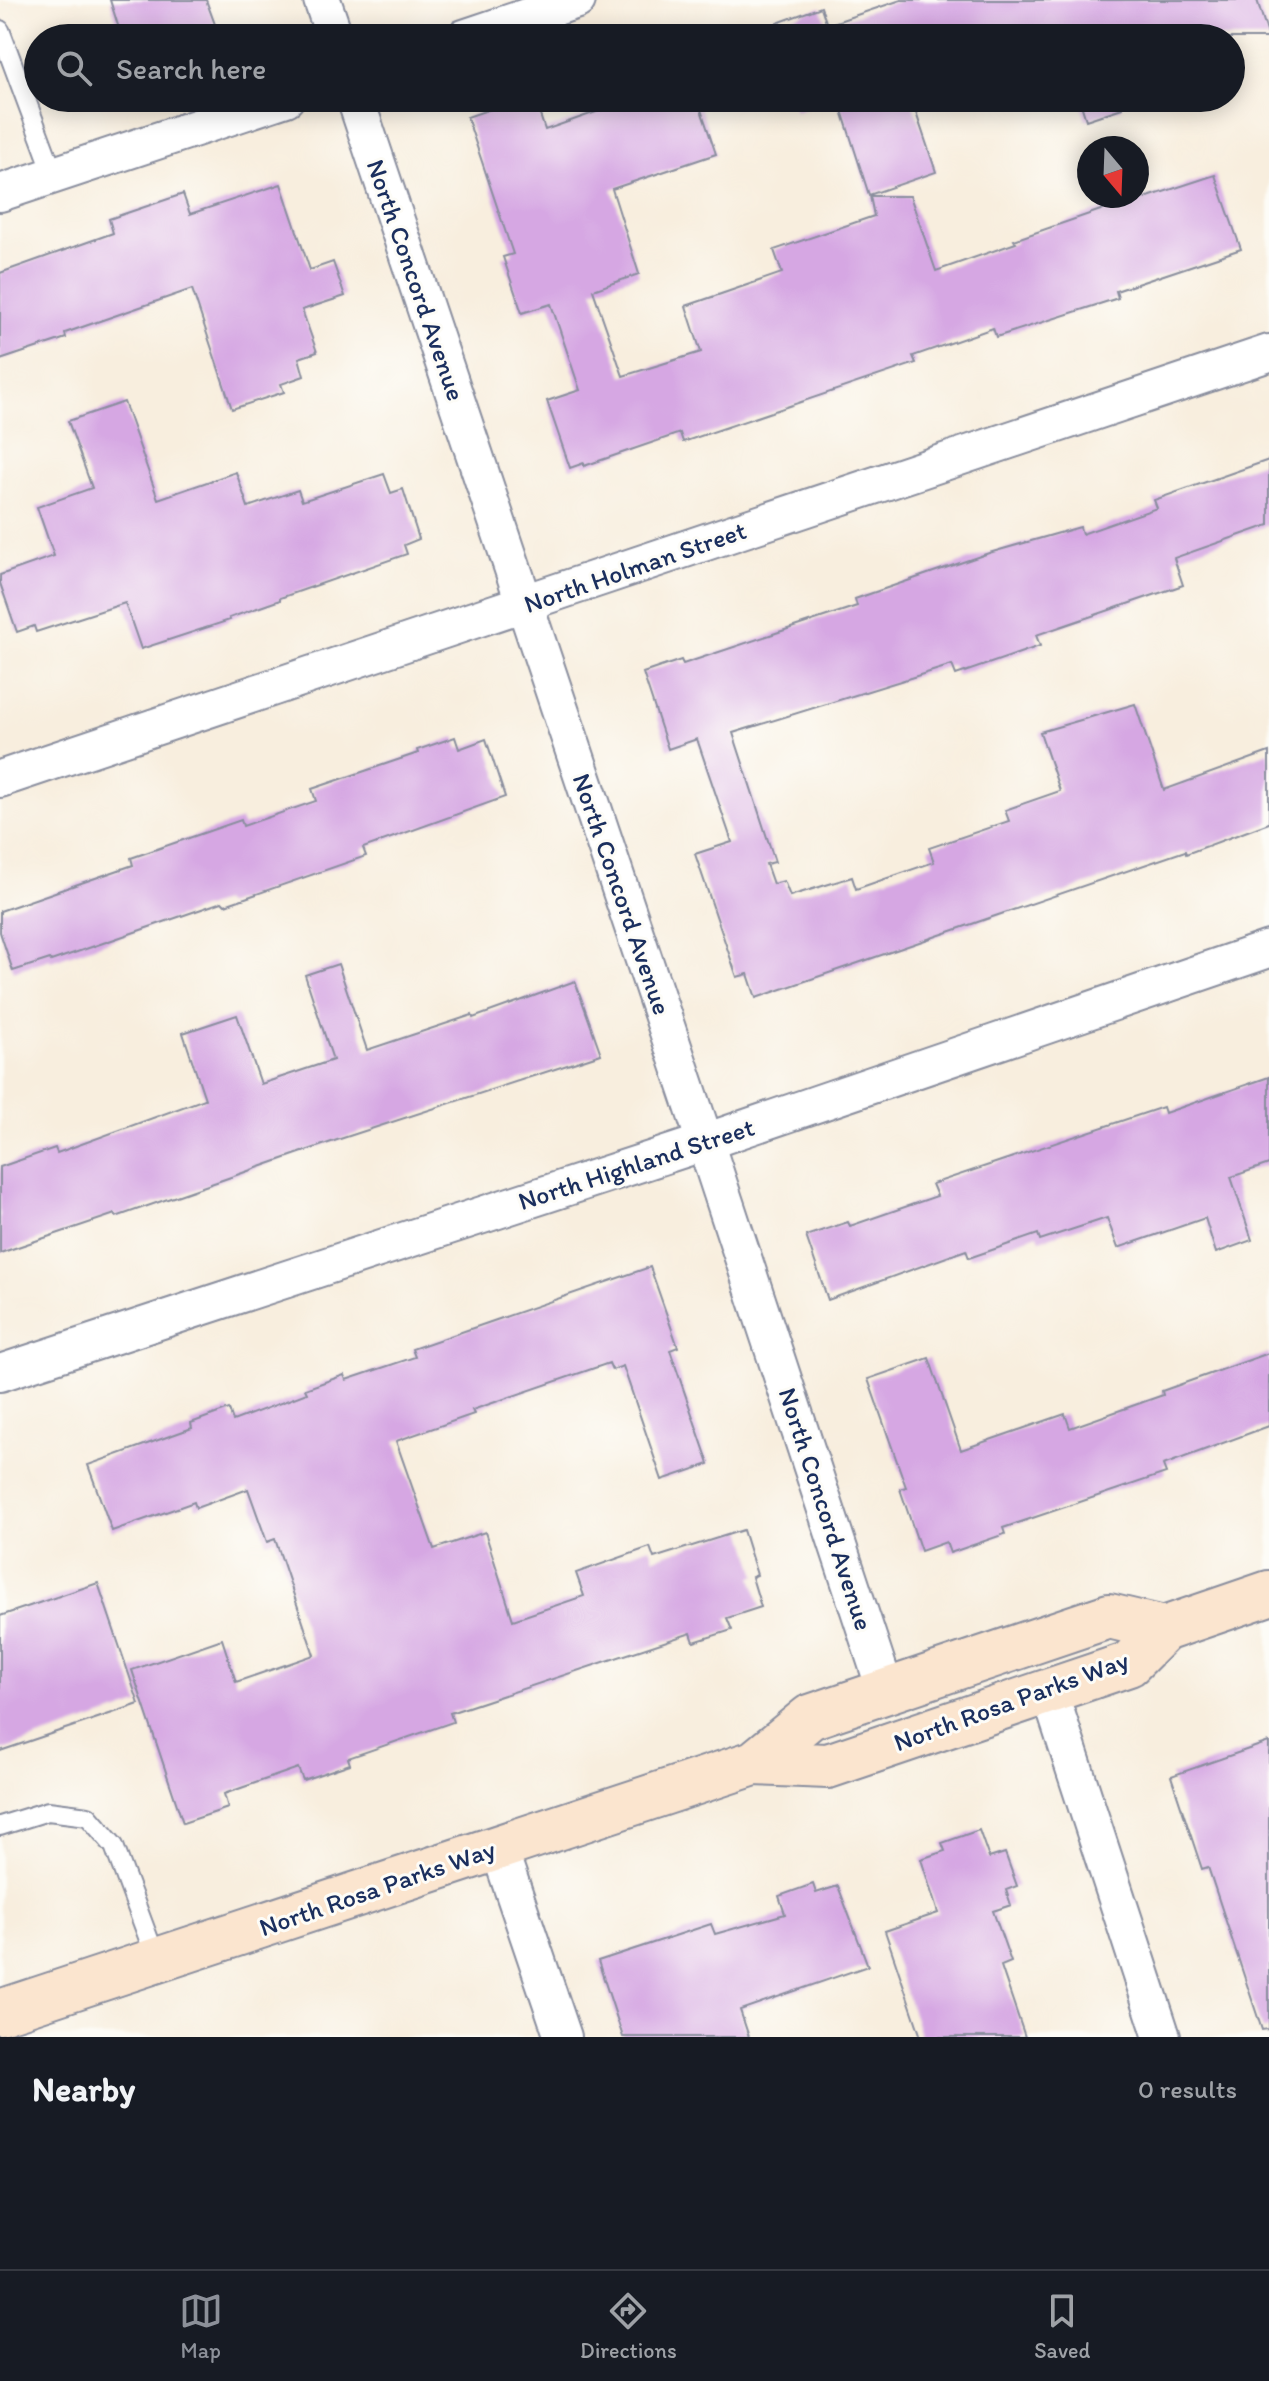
<!DOCTYPE html>
<html lang="en">
<head>
<meta charset="utf-8">
<style>
	:root { --surface:#171b24; --page:#242831; --text:#f1f3f6; --muted:#9ea1a6; --line:#363941; --accent:#8c9099 }
	body { margin:0; font-family:Itim,sans-serif; background:var(--page); color:var(--text) }
	.compass { position:absolute; left:1077px; top:136px; width:72px; height:72px; border-radius:50%; background:var(--surface); box-shadow:0 4px 20px #0003; rotate:161deg }
	.list { margin:0; padding:0; list-style:none }
	h2 { display:flex; justify-content:space-between; align-items:center; height:104px; margin:0; padding:0 32px; font-size:34px }
	h2 small { font-size:26px; font-weight:400; color:var(--muted) }
	.icon { flex:none; width:44px; height:44px; fill:none; stroke:currentColor; stroke-width:2; stroke-linecap:round; stroke-linejoin:round }
	.map { position:relative; flex:none; width:1269px; height:2037px; overflow:hidden }
	.search { position:absolute; background:var(--surface); box-shadow:0 4px 20px #0003; left:24px; right:24px; top:24px; height:88px; display:flex; align-items:center; gap:20px; box-sizing:border-box; padding:0 28px; border-radius:44px; color:var(--muted); font-size:30px }
	.sheet { height:232px; background:var(--surface) }
	nav { display:flex; justify-content:space-around; align-items:center; box-sizing:border-box; height:112px; border-top:2px solid var(--line); background:var(--surface); font-size:22px; color:var(--muted) }
	nav a { display:grid; justify-items:center; gap:4px }
	nav .on { color:var(--accent) }
	.map>svg:first-child { display:block }
	.building { fill:#d6a7e3 }
	.lines { fill:none; stroke-linecap:round; stroke-linejoin:round }
	.service-casing { stroke:#8a8e9e; stroke-width:22 }
	.minor-casing { stroke:#8a8e9e; stroke-width:40 }
	.secondary-casing { stroke:#8a8e9e; stroke-width:48 }
	.service { stroke:#fff; stroke-width:18 }
	.minor { stroke:#fff; stroke-width:36 }
	.secondary { stroke:#fbe5cf; stroke-width:44 }
	.labels { text-anchor:middle; stroke-width:6; stroke-linejoin:round; paint-order:stroke }
	.street-label { font-size:26px; fill:#1b2f5e; stroke:#fdfcf7 }
</style>
</head>
<body>
<div class="map">
<svg width="1269" height="2037" viewBox="0 0 1269 2037">
	<rect width="100%" height="100%" fill="#fdfcf7"/>
	<filter id="ink" filterUnits="userSpaceOnUse"><feTurbulence type="fractalNoise" baseFrequency=".0125" numOctaves="2"/><feDisplacementMap in="SourceGraphic" scale="16" xChannelSelector="R" yChannelSelector="G"/><feConvolveMatrix kernelMatrix="1 2 1 2 8 2 1 2 1" color-interpolation-filters="sRGB"/></filter>
	<filter id="wash" filterUnits="userSpaceOnUse"><feTurbulence type="fractalNoise" baseFrequency=".006" numOctaves="4" result="noise"/><feDisplacementMap in="SourceGraphic" scale="32" xChannelSelector="R" yChannelSelector="G"/><feGaussianBlur stdDeviation="1.8" result="paint"/><feColorMatrix in="noise" values="0 0 0 0 0 0 0 0 0 0 0 0 0 0 0 0 0 1.4 0 .05"/><feComposite in="paint" operator="in"/></filter>
	<g filter="url(#wash)">
		<rect width="100%" height="100%" fill="#f8eede"/>
		<g id="blocks">
			<path class="building" d="M110,0H206L220,38H122Z
				M901,0H1257L1269,38H770L766,27L821,7L827,25Z
				M636,98H697L716,154L612,189L639,274L593,290L623,376L701,352L686,306L782,273L774,250L874,216L870,196H910L936,271L1016,243L1014,240L1141,196L1142,199L1215,175L1241,249L1116,291L1118,298L996,337L993,328L913,356L916,363L683,442L680,433L584,466V463L570,468L547,401L580,390L551,304L522,313L503,257L513,254L467,117L508,103L510,109L535,100L545,130Z
				M791,98H835L795,111Z
				M838,98H911L936,172L869,195Z
				M1079,98H1119L1122,108L1086,120Z
				M281,184L310,270L333,262L345,296L302,310L317,352L299,358L304,376L281,384L284,392L232,409L192,289L65,333L66,338L0,360V273L113,233L109,219L183,194L190,214Z
				M124,402L158,499L236,472L248,507L298,490L302,501L384,474L391,493L403,489L419,539L404,545L407,554L280,598V600L229,618L230,620L141,649L125,603L36,632L34,626L17,632L0,583V575L54,556L37,507L92,488L68,421Z
				M1269,460V525L1174,558L1183,585L1036,635L1040,646L956,675L952,665L733,733L775,862L766,864L773,884L784,881L790,896L852,877L856,889L934,862L929,848L1009,821L1005,810L1060,791L1040,732L1135,704L1164,790L1269,752V823L1186,854L1185,851L756,998L748,974L737,977L695,854L732,842L697,739L668,749L643,673L681,660L683,664L857,606L855,599L989,553L1080,527L1082,534L1157,508L1154,500Z
				M455,737L459,749L486,739L505,797L363,848L366,856L225,905L222,902L51,961L50,959L13,971L0,932V911L133,865L131,858L241,820L243,826L316,801L312,789L418,753L417,750Z
				M338,964L367,1050L472,1015L473,1018L575,981L601,1054L340,1139L116,1217L115,1214L0,1253V1167L55,1148L57,1153L205,1099L183,1033L237,1015L261,1084L333,1060L305,975Z
				M1269,1077V1164L1231,1177L1252,1240L1216,1253L1205,1218L1118,1248L1107,1218L1040,1240L1038,1234L969,1258L966,1250L828,1300L806,1236L848,1222L850,1226L937,1196L932,1184L1163,1107L1165,1113Z
				M650,1267L678,1347L670,1350L709,1464L662,1480L623,1366L612,1370L609,1363L472,1410L474,1414L396,1441L434,1549L485,1532L513,1620L584,1596L576,1573L650,1547L654,1558L743,1530L757,1575L752,1577L761,1607L727,1618L732,1630L694,1642L691,1633L450,1713L453,1722L348,1758L350,1764L303,1780L298,1768L224,1794L228,1808L183,1823L132,1670L222,1639L236,1682L314,1655L275,1539L267,1542L248,1489L196,1508L194,1502L112,1531L88,1465L192,1428L191,1423L229,1409L233,1421L307,1393L305,1389L344,1375L346,1380L415,1357L412,1349Z
				M1269,1353V1426L1163,1465L1166,1473L1003,1528L1005,1534L950,1553L946,1542L921,1551L900,1489L906,1487L868,1379L929,1358L961,1450L1065,1414L1070,1428L1163,1395L1162,1391Z
				M98,1583L139,1704L0,1751V1616Z
				M1269,1742V2029L1262,2030L1208,1867L1202,1869L1171,1776Z
				M979,1830L989,1858L1005,1853L1017,1886L1006,1890L1011,1905L993,1911L1011,1962L1001,1966L1025,2037H921L885,1931L938,1913L921,1859L945,1851L942,1843Z
				M813,1884L816,1893L838,1886L868,1966L740,2010L749,2037H623L598,1961L711,1924L715,1934L785,1914L779,1896Z"/>
		</g>
	</g>
	<g filter="url(#ink)">
		<use href="#blocks" fill-opacity="0" stroke="#8a8e9e" stroke-width="2"/>
		<g class="lines">
			<defs>
				<path id="service" d="M0,30L54,175
					M0,1826L48,1811L88,1816L114,1846L157,1961"/>
				<path id="minor" d="M322,0L335,38
					M464,38L577,0
					M355,98L705,1142L886,1692
					M0,193L286,98
					M0,779L1269,353
					M0,1373L705,1142L1269,949
					M1049,1691L1162,2037
					M498,1846L563,2037"/>
				<path id="secondary" d="M754,1763L810,1717L1109,1616L1164,1629
					M0,2012L754,1763L828,1766L1129,1664L1164,1629L1269,1593"/>
			</defs>
			<use href="#service" class="service-casing"/>
			<use href="#minor" class="minor-casing"/>
			<use href="#secondary" class="secondary-casing"/>
			<use href="#service" class="service"/>
			<use href="#minor" class="minor"/>
			<use href="#secondary" class="secondary"/>
		</g>
	</g>
	<g class="labels">
		<g class="street-label">
			<text transform="translate(416 280) rotate(71)" y="9">North Concord Avenue</text>
			<text transform="translate(635 567) rotate(-19)" y="9">North Holman Street</text>
			<text transform="translate(622 894) rotate(71)" y="9">North Concord Avenue</text>
			<text transform="translate(636 1164) rotate(-18)" y="9">North Highland Street</text>
			<text transform="translate(826 1509) rotate(72)" y="9">North Concord Avenue</text>
			<text transform="translate(1011 1701) rotate(-20)" y="9">North Rosa Parks Way</text>
			<text transform="translate(377 1888) rotate(-19)" y="9">North Rosa Parks Way</text>
		</g>
	</g>
</svg>
<svg class="compass" viewBox="-18 -18 36 36"><path d="M0-13l5 13h-10z" fill="#e53935"/><path d="M0 13l5-13h-10z" fill="#9ea1a6"/></svg>
<div class="search"><svg class="icon" aria-label="search" viewBox="0 0 24 24"><circle cx="10" cy="10" r="6"/><path d="M15 15l6 6"/></svg>Search here</div>
</div>
<section class="sheet">
<h2>Nearby<small>0 results</small></h2>
<ul class="list">
</ul>
</section>
<nav>
<a class="on"><svg class="icon" aria-label="map" viewBox="0 0 24 24"><path d="M3 6l6-2 6 2 6-2v14l-6 2-6-2-6 2zM9 4v14M15 6v14"/></svg>Map</a>
<a><svg class="icon" aria-label="directions" viewBox="0 0 24 24"><path d="M12 3l9 9-9 9-9-9zM9 14v-3h6M13 9l2 2-2 2"/></svg>Directions</a>
<a><svg class="icon" aria-label="saved" viewBox="0 0 24 24"><path d="M7 4h10v16l-5-4-5 4z"/></svg>Saved</a>
</nav>
</body>
</html>
